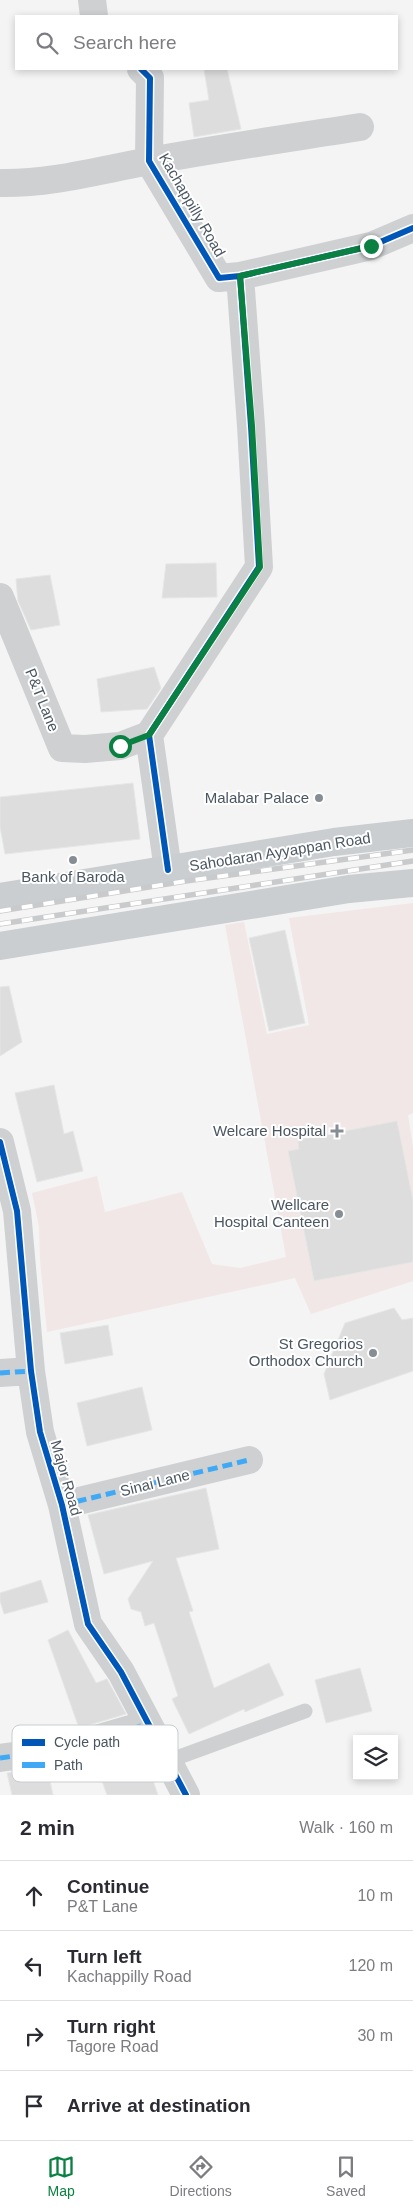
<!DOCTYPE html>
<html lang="en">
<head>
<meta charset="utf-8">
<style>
	:root { --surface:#fff; --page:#f2f2f3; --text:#2b2b33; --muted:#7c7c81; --line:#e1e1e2; --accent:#0b8043 }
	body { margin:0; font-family:Helvetica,sans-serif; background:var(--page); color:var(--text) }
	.controls { position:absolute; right:15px; bottom:15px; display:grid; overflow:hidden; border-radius:0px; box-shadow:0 2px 8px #0003 }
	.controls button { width:45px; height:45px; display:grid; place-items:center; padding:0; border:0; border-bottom:1px solid var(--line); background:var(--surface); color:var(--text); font:25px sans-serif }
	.stop { position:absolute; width:15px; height:15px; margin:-11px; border:4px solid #0b8043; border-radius:50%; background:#fff }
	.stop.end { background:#0b8043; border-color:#fff; box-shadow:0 1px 5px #0008 }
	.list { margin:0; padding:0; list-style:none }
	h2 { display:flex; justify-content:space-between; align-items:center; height:65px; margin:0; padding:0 20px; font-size:21px }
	h2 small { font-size:16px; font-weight:400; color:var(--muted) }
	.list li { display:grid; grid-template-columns:32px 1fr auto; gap:15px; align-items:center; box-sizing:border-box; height:70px; padding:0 20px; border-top:1px solid var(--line) }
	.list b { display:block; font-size:19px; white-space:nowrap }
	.list p { margin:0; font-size:16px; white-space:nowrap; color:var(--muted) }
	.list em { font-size:16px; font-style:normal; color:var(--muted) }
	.icon { flex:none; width:28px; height:28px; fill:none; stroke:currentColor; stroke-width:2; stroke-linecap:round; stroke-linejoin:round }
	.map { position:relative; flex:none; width:413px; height:1795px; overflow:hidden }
	.search { position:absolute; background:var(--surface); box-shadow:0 2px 8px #0003; left:15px; right:15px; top:15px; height:55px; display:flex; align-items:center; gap:12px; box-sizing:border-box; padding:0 18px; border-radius:0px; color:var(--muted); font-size:19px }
	.sheet { height:345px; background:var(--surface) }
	nav { display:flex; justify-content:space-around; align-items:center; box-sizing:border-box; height:70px; border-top:1px solid var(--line); background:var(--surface); font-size:14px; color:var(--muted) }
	nav a { display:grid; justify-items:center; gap:2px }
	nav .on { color:var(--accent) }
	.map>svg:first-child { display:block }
	.medical { fill:#f1e7e6 }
	.building { fill:#ddddde; stroke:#e5e6e7 }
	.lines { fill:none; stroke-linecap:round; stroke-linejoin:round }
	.lane { stroke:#ced0d2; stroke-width:15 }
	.street { stroke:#ced0d2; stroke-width:28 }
	.primary { stroke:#caced1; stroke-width:28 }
	.rail-casing { stroke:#c9cacc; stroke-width:5.5 }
	.rail { stroke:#fff; stroke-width:4; stroke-dasharray:11; stroke-linecap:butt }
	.quiet { stroke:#3fa9f5; stroke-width:5; stroke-dasharray:10 5; stroke-linecap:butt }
	.cycleway-casing { stroke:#fff; stroke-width:9 }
	.cycleway { stroke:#0057b8; stroke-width:6 }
	.route { stroke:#0b8043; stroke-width:6 }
	.poi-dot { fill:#868d94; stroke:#fff; stroke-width:2 }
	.labels { text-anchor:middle; stroke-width:4; stroke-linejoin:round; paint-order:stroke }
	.street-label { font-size:15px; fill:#4a5661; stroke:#fff }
	.poi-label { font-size:15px; fill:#4a5661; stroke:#fff; text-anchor:end }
	.key { fill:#fff; stroke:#c9ccd0; stroke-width:1 }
	.key-label { font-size:14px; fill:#4a5661 }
</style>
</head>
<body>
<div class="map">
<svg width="413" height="1795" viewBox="0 0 413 1795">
	<rect width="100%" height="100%" fill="#f4f4f4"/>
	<path class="medical" d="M413,903V1113L408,1115L413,1147V1281L311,1314L295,1278L47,1332L40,1260L39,1227L32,1193L97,1176L105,1212L182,1192L212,1264L240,1268L286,1257L225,925L244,922L267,1034L309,1025L289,918Z"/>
	<path class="building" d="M204,69H227L241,129L194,137L189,103L209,100Z
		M216,563L217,597L162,598L166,564Z
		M50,575L60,625L31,630L18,601L16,579Z
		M154,667L161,688L147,709L101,712L97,679Z
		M133,783L140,839L5,854L0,827V797Z
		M285,930L305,1023L269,1031L249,938Z
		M9,986L22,1042L0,1056V987Z
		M54,1085L64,1134L73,1131L83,1171L37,1182L15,1093Z
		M397,1121L413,1200V1262L314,1281L288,1151L299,1149L298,1140Z
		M394,1308L402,1320L413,1318V1371L330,1400L324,1374L345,1323Z
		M108,1325L113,1355L65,1364L60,1333Z
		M142,1387L152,1430L87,1446L77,1403Z
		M206,1488L219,1549L176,1558L193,1611L189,1612L214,1688L269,1663L284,1695L245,1712L244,1709L189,1734L172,1699L178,1696L154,1623L145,1626L141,1612L131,1609L128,1599L153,1561L104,1574L88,1515Z
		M41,1580L48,1602L4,1614L0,1601V1593Z
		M68,1630L96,1683L107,1679L126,1714L79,1728L48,1640Z
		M360,1668L372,1711L326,1723L315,1680Z
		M140,1742L158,1795H107L93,1756Z
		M47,1767L53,1795H12L7,1773Z"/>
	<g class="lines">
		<path class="lane" d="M168,1761L305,1711"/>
		<path class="street" d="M92,0L94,16
			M141,69L150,78L149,161L219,278L240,276L371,246L413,228
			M0,183C51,184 100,170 150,161C220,148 290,138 360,127
			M0,597L62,748L85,749L120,746L149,735
			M168,870L149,735L259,567L251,426L240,276
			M0,1142L17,1211L31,1371L40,1432L62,1505L88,1624L121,1672L186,1795
			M0,1373L31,1371
			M62,1505L249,1460
			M0,1758L58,1750L148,1724"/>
		<path class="primary" d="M0,897L334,842L413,833
			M0,946L349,889L413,883"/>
		<defs>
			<path id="rail" d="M0,911L186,881L413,850
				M0,924L413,861"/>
		</defs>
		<use href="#rail" class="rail-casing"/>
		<use href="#rail" class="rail"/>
		<path class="quiet" d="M0,1373L31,1371
			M62,1505L249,1460
			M0,1758L58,1750L148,1724"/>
		<defs>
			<path id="cycleway" d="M141,69L150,78L149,161L219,278L240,276L371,246L413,228
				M168,870L149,735L259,567L251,426L240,276
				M0,1142L17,1211L31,1371L40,1432L62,1505L88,1624L121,1672L186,1795"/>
		</defs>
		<use href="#cycleway" class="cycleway-casing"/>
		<use href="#cycleway" class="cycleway"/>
	</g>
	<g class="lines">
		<path class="route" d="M120,746L149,735L260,567L252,426L240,276L371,246"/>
	</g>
	<g class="poi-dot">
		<circle cx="319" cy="798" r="5"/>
		<circle cx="73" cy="860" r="5"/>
		<path d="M334.5 1123.5h5v5h5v5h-5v5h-5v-5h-5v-5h5z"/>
		<circle cx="339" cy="1214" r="5"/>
		<circle cx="373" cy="1353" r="5"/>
	</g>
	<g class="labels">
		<g class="street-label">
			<text transform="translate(192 205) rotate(60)" y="5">Kachappilly Road</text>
			<text transform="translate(42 700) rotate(68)" y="5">P&amp;T Lane</text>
			<text transform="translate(280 852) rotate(-9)" y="5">Sahodaran Ayyappan Road</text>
			<text transform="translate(66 1478) rotate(74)" y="5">Major Road</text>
			<text transform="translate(155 1483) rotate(-14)" y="5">Sinai Lane</text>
		</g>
		<g class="poi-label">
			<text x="309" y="803">Malabar Palace</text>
			<text x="73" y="882" text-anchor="middle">Bank of Baroda</text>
			<text x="326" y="1136">Welcare Hospital</text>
			<text x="329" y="1210">Wellcare<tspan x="329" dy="17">Hospital Canteen</tspan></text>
			<text x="363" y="1349">St Gregorios<tspan x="363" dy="17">Orthodox Church</tspan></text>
		</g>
	</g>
	<rect x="12" y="1725" width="166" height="57" rx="8" class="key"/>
	<rect x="22" y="1739" width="23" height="7" fill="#0057b8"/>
	<rect x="22" y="1762" width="23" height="6" fill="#3fa9f5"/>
	<g class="key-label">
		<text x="54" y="1747">Cycle path</text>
		<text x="54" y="1770">Path</text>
	</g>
</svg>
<div class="controls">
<button><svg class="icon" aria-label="layers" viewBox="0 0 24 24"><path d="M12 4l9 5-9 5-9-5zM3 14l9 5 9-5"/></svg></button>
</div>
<div class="stop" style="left:120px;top:746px"></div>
<div class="stop end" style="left:371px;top:246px"></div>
<div class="search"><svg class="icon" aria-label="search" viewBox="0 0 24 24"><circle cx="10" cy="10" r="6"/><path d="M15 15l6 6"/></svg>Search here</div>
</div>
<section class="sheet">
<h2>2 min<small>Walk · 160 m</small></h2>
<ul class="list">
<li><svg class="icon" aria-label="ahead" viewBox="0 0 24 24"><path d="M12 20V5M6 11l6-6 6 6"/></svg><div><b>Continue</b><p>P&amp;T Lane</p></div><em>10 m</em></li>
<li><svg class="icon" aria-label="left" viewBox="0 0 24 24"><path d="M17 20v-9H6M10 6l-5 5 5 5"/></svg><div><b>Turn left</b><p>Kachappilly Road</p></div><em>120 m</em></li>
<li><svg class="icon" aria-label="right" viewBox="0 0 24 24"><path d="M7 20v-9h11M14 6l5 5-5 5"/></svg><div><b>Turn right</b><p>Tagore Road</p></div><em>30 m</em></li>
<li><svg class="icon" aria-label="arrive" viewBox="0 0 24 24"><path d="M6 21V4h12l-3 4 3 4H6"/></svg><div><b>Arrive at destination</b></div></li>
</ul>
</section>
<nav>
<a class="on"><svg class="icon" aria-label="map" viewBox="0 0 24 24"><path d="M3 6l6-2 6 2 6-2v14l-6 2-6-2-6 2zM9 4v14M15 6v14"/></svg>Map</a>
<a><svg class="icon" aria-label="directions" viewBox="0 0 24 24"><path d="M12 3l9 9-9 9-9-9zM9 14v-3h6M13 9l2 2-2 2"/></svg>Directions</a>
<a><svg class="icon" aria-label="saved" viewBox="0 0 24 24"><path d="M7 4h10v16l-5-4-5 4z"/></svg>Saved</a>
</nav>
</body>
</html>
